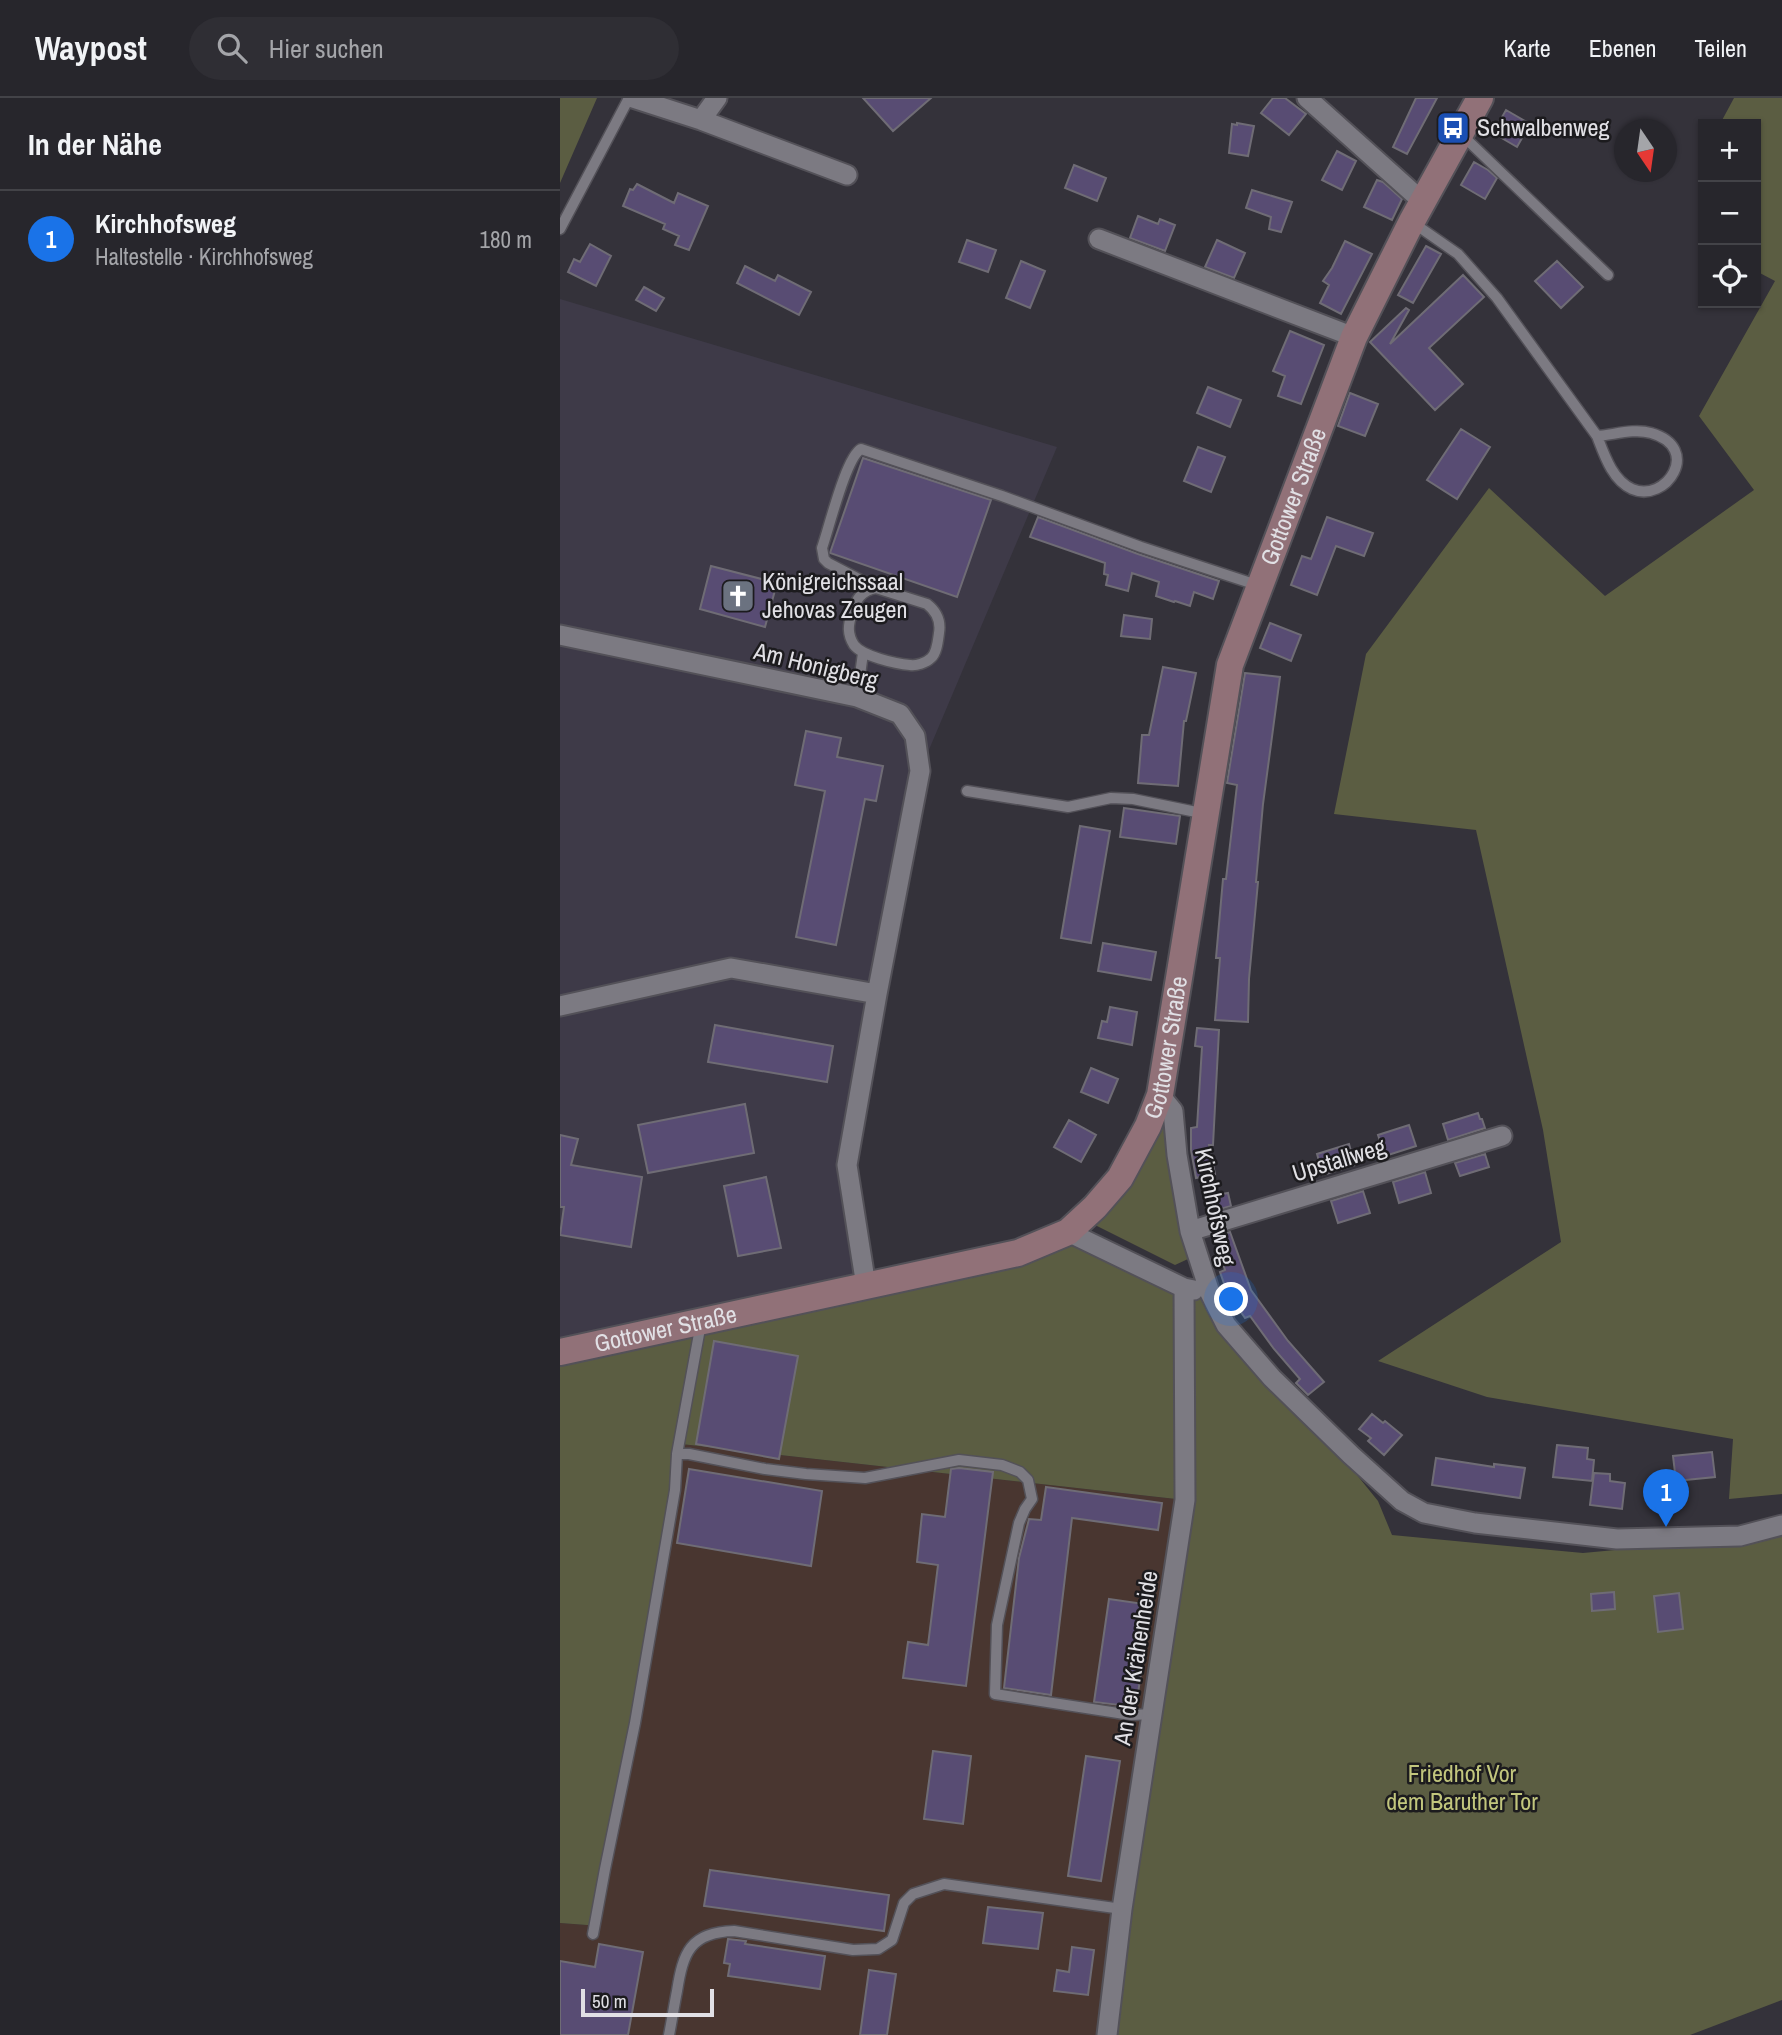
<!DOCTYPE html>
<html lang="de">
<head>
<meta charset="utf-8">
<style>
	:root { --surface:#27262c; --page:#2f2e34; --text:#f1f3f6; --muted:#a4a5a9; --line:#434348; --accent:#1a73e8 }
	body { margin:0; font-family:"Archivo Narrow",sans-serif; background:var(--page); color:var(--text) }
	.controls { position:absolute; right:21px; top:21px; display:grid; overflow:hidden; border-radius:0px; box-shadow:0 2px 5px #0004 }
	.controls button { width:63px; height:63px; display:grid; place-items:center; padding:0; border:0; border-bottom:2px solid var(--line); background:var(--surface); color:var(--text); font:35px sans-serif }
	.compass { position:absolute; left:1054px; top:21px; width:63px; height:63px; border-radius:50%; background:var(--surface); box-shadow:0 2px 5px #0004; rotate:167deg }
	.scale { position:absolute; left:21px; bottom:18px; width:133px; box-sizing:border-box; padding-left:7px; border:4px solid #e1e0e5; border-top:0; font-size:19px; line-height:24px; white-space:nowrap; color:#e1e0e5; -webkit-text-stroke:5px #1c1b1e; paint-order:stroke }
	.you { position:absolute; left:672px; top:1202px; width:24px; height:24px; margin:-18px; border:5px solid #fff; border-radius:50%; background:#1a73e8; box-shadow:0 0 0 10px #1a73e833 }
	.badge { display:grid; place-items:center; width:46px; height:46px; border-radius:50%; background:var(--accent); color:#fff; font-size:23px; font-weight:700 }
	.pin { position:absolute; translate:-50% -58px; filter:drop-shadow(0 2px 4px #0008) }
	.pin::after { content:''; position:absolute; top:37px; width:24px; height:21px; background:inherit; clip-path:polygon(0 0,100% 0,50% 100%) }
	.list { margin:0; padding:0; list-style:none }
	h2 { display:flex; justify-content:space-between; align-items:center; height:91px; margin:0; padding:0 28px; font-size:30px }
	h2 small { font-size:23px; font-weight:400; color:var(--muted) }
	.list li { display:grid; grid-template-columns:46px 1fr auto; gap:21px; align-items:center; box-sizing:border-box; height:98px; padding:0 28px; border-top:2px solid var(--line) }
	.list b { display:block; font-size:26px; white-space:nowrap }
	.list p { margin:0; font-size:23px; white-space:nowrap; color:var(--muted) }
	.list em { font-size:23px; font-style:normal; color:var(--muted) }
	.icon { flex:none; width:38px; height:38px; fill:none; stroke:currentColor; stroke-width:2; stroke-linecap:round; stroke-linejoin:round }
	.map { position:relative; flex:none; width:1222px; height:1937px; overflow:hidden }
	header { display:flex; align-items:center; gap:42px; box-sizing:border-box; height:98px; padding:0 35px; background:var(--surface); border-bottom:2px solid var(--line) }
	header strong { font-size:33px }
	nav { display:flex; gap:38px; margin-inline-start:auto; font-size:24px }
	.search { width:490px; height:63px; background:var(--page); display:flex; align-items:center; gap:18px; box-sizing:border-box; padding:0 24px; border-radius:38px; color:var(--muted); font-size:26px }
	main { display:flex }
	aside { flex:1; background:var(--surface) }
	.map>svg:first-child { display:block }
	.built { fill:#3e3a48 }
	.industrial { fill:#493630 }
	.green { fill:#5b5d42 }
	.building { fill:#584c73; stroke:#6f6c75; stroke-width:2 }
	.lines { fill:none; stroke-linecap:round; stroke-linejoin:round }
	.lane-casing { stroke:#535158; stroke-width:13 }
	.street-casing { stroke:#535158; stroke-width:23 }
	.secondary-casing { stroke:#535158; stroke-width:30 }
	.lane { stroke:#7c7a82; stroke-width:10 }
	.street { stroke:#7c7a82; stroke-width:19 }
	.secondary { stroke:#917178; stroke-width:26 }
	.labels { text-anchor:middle; stroke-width:5; stroke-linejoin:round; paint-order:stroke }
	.poi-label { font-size:24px; fill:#e1e0e5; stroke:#1c1b1e; text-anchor:start }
	.street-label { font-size:24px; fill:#e1e0e5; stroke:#1c1b1e }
	.park-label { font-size:24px; fill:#c2c67d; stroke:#1c1b1e }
</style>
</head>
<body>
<header>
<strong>Waypost</strong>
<div class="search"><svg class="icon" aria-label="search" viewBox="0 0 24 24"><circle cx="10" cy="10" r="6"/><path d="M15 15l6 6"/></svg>Hier suchen</div>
<nav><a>Karte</a><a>Ebenen</a><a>Teilen</a></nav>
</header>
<main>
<aside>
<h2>In der Nähe<small></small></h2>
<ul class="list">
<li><span class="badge">1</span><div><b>Kirchhofsweg</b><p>Haltestelle · Kirchhofsweg</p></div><em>180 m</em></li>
</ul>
</aside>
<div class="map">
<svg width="1222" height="1937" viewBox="0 0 1222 1937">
	<rect width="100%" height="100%" fill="#34323a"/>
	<path class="built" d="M0,201L497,349L360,673L287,1067L306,1188L0,1254Z"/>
	<path class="industrial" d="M121,1346L625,1402L547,1937H0V1825L40,1828Z"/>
	<path class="green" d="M0,0H37L0,85Z
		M1174,0H1222V1396L1169,1401L1173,1341L927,1299L818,1263L1001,1144L983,1032L916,732L774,716L806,556L929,390L1045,498L1194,392L1139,318L1215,183L1196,173V126L1199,120L1196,118V26H1160Z
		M608,1020L628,1161L615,1167L533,1126L597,1026Z
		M508,1134L650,1195L818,1403L832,1437L1023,1455L1162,1442L1222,1428V1902L1130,1937H547L625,1402L121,1346L63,1679L40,1828L0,1825V1254Z"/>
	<path class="building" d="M303,0H371L333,33Z
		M713,0H725L746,16L729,37L701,15Z
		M856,0H877L847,56L833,49Z
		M946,12L970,26L957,49L933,35Z
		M677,25L694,28L688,58L669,55L672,26L677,27Z
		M777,53L796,63L782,92L762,82Z
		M914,64L928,72L937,80L925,101L901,87Z
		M514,67L546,80L537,103L505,90Z
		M817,82L823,84L842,101L832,122L804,109Z
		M77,86L114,105L118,95L148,108L129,152L115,147L119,138L103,131L105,126L63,108L70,91L73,92Z
		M692,92L732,104L721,134L709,131L711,119L686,110Z
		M578,118L598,126L600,121L615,127L605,153L570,140Z
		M407,142L436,152L428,174L399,164Z
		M657,142L685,155L674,180L645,169Z
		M785,143L812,156L781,216L760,205L769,187L763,183L772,170Z
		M30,146L51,158L36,188L8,174L14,161L20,164Z
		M866,148L881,156L853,205L838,197Z
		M461,163L485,173L470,210L446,200Z
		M997,163L1023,189L1001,210L975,183Z
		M185,168L215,183L218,177L251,194L239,217L177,185Z
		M903,177L924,199L869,250L903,286L875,312L810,244L846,210L849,212L830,246Z
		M84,189L104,200L96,213L76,202Z
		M730,233L764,247L741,306L718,298L725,278L713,273Z
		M648,289L681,302L670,329L637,315Z
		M790,295L818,306L805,338L778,328Z
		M901,331L930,349L897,401L867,382Z
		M638,349L665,359L651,394L624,383Z
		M303,360L431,402L397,499L270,455Z
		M478,419L578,456L659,483L653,501L634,494L630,508L615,503L614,504L596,498L599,484L572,475L568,493L546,487L548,477L544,476L545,465L470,439Z
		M767,419L813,435L804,458L776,448L757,497L731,487L742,458L751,461Z
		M151,468L217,485L205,529L140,511Z
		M564,517L592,521L590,541L561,538Z
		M710,525L741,537L731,563L700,550Z
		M603,569L636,575L626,623H624L618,688L578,685L582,637H589Z
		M685,575L720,579L703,706L696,784H698L689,881L688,924L655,922L660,860H656L663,781H666L677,687L667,685Z
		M246,633L281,640L277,659L323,668L316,703L305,701L276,847L236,839L265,693L235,687Z
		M564,710L620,718L616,746L560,739Z
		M520,728L550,733L531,845L501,840Z
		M543,845L596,854L591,882L538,873Z
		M550,909L577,914L572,947L538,940L542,923L547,924Z
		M155,927L273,948L267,984L148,964Z
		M637,930L659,932L653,1047H649L655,1076L636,1080L631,1052V1030L637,1029L642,949L635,948Z
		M531,970L558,981L548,1005L521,994Z
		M185,1006L194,1055L88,1075L78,1027Z
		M918,1015L920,1021H922L925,1030L888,1042L883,1026Z
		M509,1022L536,1037L521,1064L494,1049Z
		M849,1027L856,1048L825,1058L818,1037Z
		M0,1037L18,1041L11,1067L82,1079L71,1149L0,1137L4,1109H0Z
		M789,1046L795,1067L763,1077L757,1056Z
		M925,1056L929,1069L900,1078L895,1065Z
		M865,1074L871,1095L839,1105L833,1084Z
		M206,1079L221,1150L178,1158L164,1088Z
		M651,1080L657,1097L668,1095L671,1108L650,1114L643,1083Z
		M803,1093L810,1115L778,1125L771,1103Z
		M670,1134L691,1192L728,1243L764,1284L748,1297L736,1285L740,1281L714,1251L690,1218L685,1220L667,1194L660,1174L665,1172L654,1139Z
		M154,1243L238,1258L219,1361L136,1346Z
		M812,1316L823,1325L825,1323L842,1337L824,1357L808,1343L811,1340L799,1331Z
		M997,1347L1028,1350L1027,1361L1034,1362L1032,1383L993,1379Z
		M1152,1354L1155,1379L1116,1383L1113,1358Z
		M876,1360L934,1369V1366L965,1370L960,1400L872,1387Z
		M399,1370L433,1374L406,1588L343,1580L348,1544L368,1547L378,1467L357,1464L362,1416L385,1419L391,1371Z
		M129,1371L262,1393L251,1468L117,1445Z
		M1034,1375L1050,1376V1383L1065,1385L1062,1411L1030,1407Z
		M486,1389L602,1405L598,1432L512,1420L491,1597L444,1590L459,1460L469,1421L481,1422Z
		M1054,1494L1055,1511L1032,1513L1031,1496Z
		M1119,1495L1123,1531L1098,1534L1094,1498Z
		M549,1501L591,1507L576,1609L534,1604Z
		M373,1653L411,1658L403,1726L364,1721Z
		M526,1658L560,1663L541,1783L508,1778Z
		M150,1772L329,1797L324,1833L144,1808Z
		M428,1809L483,1815L478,1851L423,1845Z
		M168,1841L186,1843L185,1846L265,1858L260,1891L168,1878L170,1866L164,1865Z
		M39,1846L83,1854L68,1937H0V1863L35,1869Z
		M512,1849L534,1852L528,1897L494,1893L497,1872L509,1874Z
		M309,1872L336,1876L327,1937H300Z"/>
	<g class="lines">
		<defs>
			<path id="lane" d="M901,36L1048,177
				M852,124L898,156L937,200L1037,338C1053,337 1074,330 1091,335C1143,350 1106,406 1072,391C1052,382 1044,356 1037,338
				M0,131L69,0
				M316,490L268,465L264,461L262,450C269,430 286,359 301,351L442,398L581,449L700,488
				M316,490L367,506C376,513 381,523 379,535C378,542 377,555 371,560C366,565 356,568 350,567C336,566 302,558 294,547C287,536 288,527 292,515C296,501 301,493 316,490Z
				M297,599L303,555
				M407,693L508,709L551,700L573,701L646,716
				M117,1356H129L205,1371L246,1376L305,1380L399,1362L442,1367L460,1374L468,1382L472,1401L465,1411L459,1425L437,1527L435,1596L571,1617L593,1616
				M33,1836L45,1771L75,1625L115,1392L117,1356L141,1225
				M109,1937C112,1922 114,1908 117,1893C123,1855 130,1834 174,1833L293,1852L318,1851L332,1842L344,1805L353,1796L384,1786L562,1811"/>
			<path id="street" d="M73,0L141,22L287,77
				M747,0L863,104
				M141,22L157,0
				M539,141L794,239
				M0,537L297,599L340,616L355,638L360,673L317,896L287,1067L306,1188
				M0,908L171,870L317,896
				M600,997L613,1013L617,1057L630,1133L650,1195L666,1227L712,1280L791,1357L842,1403L864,1415L915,1425L1057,1441L1180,1438L1222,1427
				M630,1133L942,1038
				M508,1134L624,1190L634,1192
				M547,1937L562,1811L625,1402L624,1190"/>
			<g id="secondary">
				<path id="s1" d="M0,1254L458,1155L508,1134L535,1109L560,1080L588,1028L600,997L670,567L794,239L852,123L920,0"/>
			</g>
		</defs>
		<use href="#lane" class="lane-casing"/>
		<use href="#street" class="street-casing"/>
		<use href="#secondary" class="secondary-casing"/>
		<use href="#lane" class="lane"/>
		<use href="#street" class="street"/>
		<use href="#secondary" class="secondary"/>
	</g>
	<defs>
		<symbol id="bus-square" viewBox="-11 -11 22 22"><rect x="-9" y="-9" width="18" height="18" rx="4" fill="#1a4fb4" stroke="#1c1b1e"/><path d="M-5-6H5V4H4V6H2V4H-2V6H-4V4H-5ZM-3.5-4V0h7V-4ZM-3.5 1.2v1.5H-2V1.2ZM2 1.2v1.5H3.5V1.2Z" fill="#fff"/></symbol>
		<symbol id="church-square" viewBox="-11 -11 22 22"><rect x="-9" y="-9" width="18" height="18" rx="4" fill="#6b7280" stroke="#1c1b1e"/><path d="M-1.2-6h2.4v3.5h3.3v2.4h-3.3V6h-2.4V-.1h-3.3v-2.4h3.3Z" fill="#fff"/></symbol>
	</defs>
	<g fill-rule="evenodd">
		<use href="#bus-square" x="874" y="11" width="38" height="38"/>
		<use href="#church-square" x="159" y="479" width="38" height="38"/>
	</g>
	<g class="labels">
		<g class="poi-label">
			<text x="917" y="38">Schwalbenweg</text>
			<text x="202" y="492">Königreichssaal<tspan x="202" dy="28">Jehovas Zeugen</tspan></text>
		</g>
		<g class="street-label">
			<text dy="8" stroke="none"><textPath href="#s1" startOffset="1306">Gottower Straße</textPath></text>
			<text transform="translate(256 568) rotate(14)" y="8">Am Honigberg</text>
			<text dy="8" stroke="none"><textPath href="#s1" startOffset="738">Gottower Straße</textPath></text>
			<text transform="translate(779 1062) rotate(-17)" y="8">Upstallweg</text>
			<text transform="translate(655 1109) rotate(78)" y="8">Kirchhofsweg</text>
			<text dy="8" stroke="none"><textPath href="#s1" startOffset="108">Gottower Straße</textPath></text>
			<text transform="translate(576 1560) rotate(-81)" y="8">An der Krähenheide</text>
		</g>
		<g class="park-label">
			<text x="902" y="1684">Friedhof Vor<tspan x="902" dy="28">dem Baruther Tor</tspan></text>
		</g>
	</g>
</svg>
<div class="controls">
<button>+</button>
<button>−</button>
<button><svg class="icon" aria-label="locate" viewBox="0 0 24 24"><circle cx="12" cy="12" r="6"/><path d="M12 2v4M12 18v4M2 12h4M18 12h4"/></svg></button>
</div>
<svg class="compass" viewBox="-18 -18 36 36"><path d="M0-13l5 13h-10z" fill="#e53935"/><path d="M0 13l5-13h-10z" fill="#a4a5a9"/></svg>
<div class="scale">50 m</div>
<div class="you"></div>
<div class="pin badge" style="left:1106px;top:1429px">1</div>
</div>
</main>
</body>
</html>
